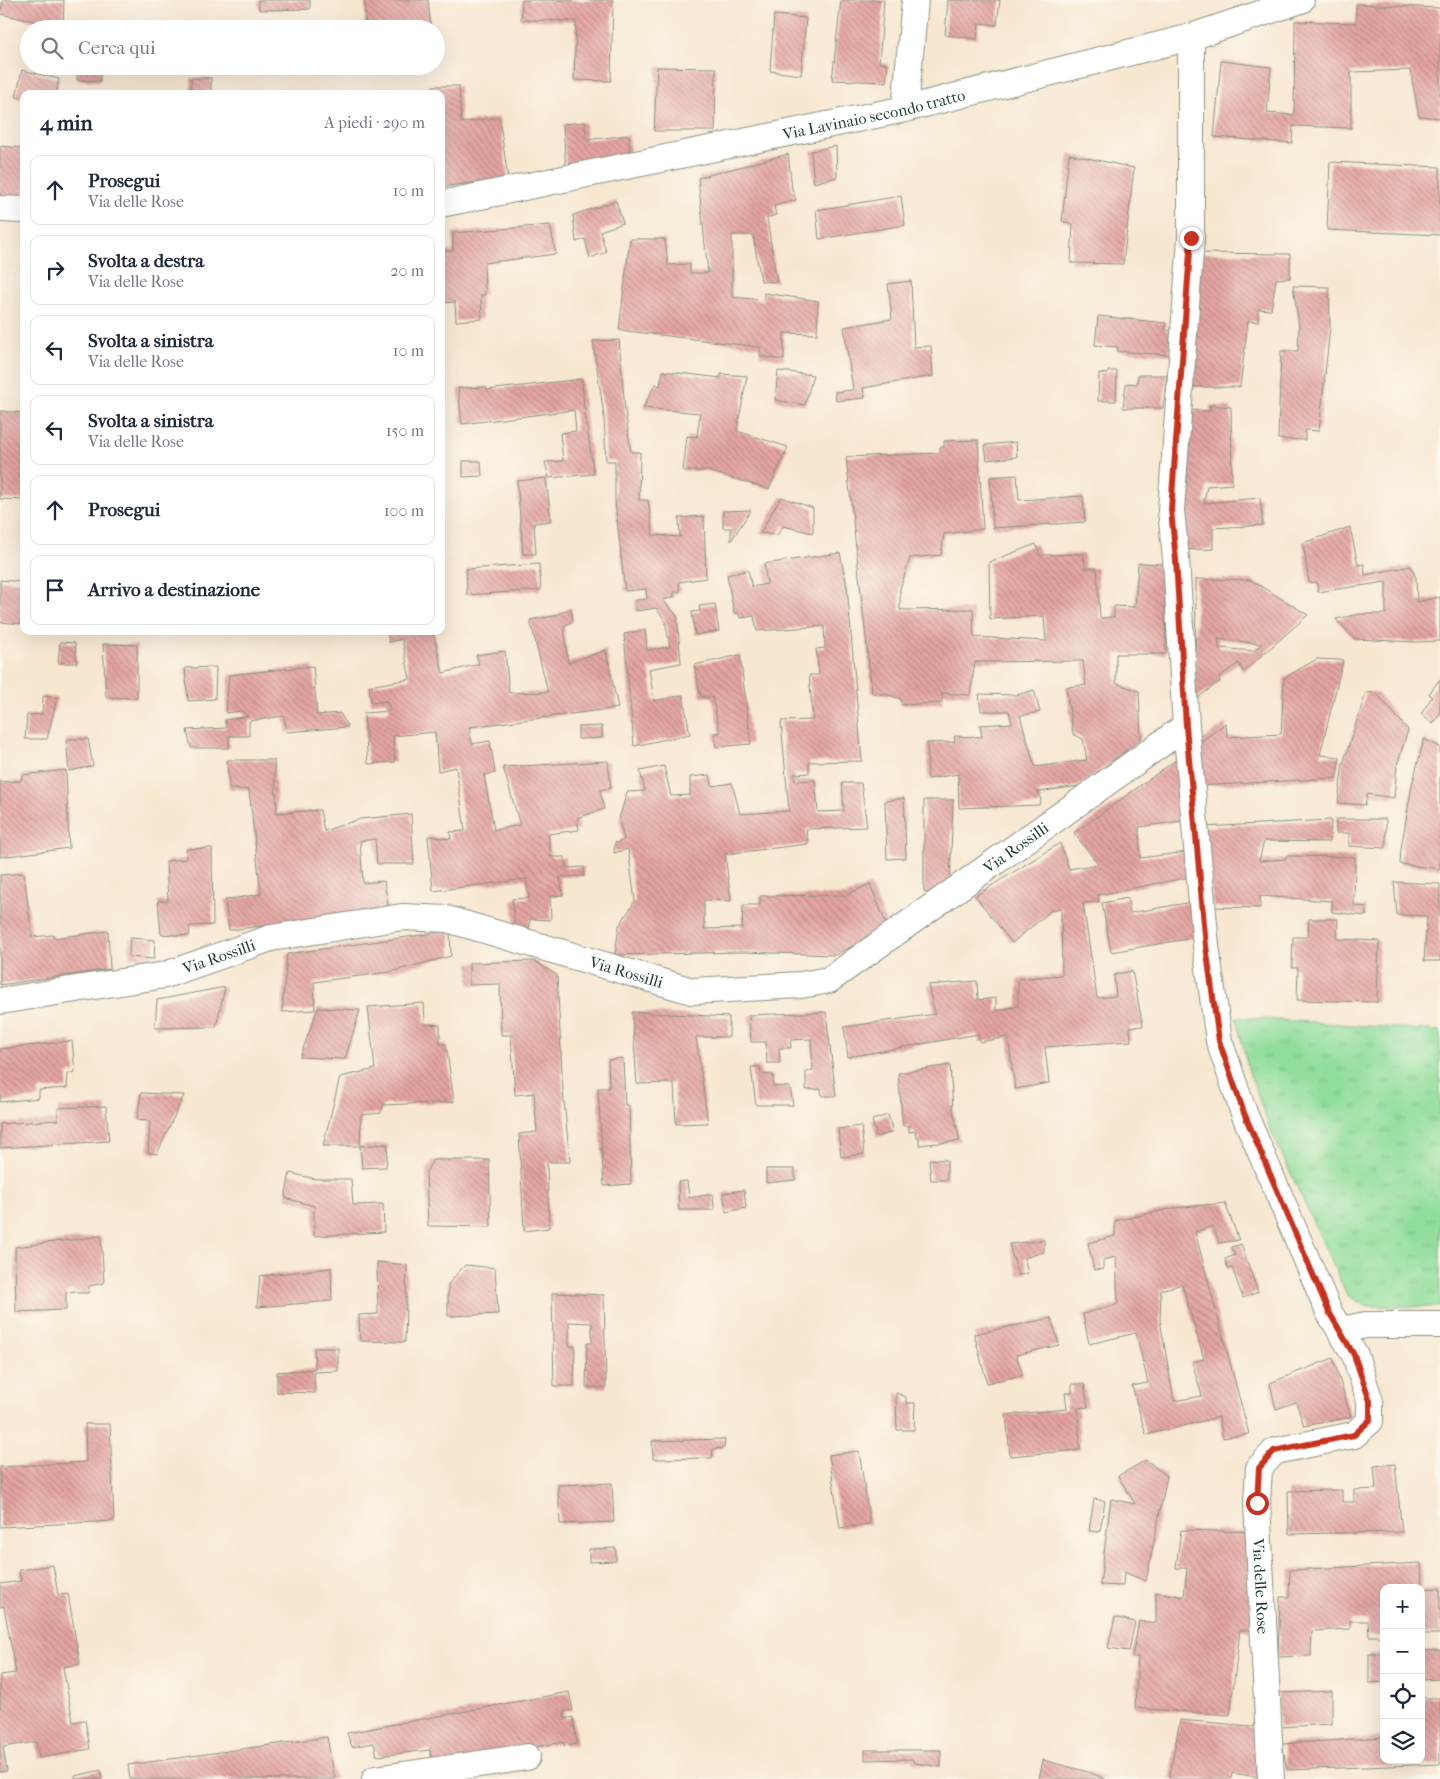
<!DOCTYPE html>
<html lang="it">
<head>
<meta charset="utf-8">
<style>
	:root { --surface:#fff; --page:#f6f6f7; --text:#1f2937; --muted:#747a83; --line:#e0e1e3 }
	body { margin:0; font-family:"IM FELL French Canon",serif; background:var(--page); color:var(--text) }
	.controls { position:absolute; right:15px; bottom:15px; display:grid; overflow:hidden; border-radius:10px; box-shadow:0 5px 20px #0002 }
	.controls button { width:45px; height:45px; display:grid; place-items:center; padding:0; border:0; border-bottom:1px solid var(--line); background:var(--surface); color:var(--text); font:25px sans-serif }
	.stop { position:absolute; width:15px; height:15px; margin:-11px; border:4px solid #c8321e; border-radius:50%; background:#fff }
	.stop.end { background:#c8321e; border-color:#fff; box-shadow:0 1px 5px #0008 }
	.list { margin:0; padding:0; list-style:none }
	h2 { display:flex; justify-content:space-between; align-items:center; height:65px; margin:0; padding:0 20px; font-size:21px }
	h2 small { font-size:16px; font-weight:400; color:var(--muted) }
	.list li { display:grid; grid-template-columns:32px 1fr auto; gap:15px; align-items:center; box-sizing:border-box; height:70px; margin:0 10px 10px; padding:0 10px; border:1px solid var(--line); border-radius:10px }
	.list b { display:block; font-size:19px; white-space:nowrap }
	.list p { margin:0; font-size:16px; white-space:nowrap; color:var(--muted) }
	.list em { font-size:16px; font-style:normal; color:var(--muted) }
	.icon { flex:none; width:28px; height:28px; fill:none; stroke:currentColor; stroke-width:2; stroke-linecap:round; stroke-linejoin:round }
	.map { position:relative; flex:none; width:1440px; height:1779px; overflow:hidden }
	.search { position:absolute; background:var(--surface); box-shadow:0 5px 20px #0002; left:20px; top:20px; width:425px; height:55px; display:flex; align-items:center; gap:12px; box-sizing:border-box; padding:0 18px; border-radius:28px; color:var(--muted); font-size:19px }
	.panel { position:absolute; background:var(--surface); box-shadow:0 5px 20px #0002; left:20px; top:90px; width:425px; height:545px; border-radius:10px }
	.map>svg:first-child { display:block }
	.grass { fill:url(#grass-tufts); stroke:#588e68 }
	.building { fill:url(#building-back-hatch); fill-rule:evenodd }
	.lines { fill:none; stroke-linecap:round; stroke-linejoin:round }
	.minor-casing { stroke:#8b9282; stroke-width:28 }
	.minor { stroke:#fff; stroke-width:26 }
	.route { stroke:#c8321e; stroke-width:6 }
	.labels { text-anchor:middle; stroke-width:4; stroke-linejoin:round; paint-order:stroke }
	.street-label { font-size:16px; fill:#1f3d34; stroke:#fbf7ec }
</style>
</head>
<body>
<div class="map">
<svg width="1440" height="1779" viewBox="0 0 1440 1779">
	<defs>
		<pattern id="grass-tufts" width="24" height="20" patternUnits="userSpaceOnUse" patternTransform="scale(1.25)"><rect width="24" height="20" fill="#91de9b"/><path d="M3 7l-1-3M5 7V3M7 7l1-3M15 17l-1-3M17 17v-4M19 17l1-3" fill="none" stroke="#7dbf86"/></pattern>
		<pattern id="building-back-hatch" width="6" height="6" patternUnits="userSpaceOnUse" patternTransform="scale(1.25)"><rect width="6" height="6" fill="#e5a5a2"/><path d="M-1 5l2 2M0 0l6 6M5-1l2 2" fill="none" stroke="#b98885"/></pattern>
	</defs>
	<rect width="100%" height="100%" fill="#fbf7ec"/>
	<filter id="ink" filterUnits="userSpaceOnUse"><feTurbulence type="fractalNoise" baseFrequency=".02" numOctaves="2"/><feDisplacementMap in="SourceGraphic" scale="10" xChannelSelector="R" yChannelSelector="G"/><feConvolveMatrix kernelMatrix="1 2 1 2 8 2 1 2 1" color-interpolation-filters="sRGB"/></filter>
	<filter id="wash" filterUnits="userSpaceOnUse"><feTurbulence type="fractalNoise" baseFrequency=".0096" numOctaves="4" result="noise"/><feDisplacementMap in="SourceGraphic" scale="20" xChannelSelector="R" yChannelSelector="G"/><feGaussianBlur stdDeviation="1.12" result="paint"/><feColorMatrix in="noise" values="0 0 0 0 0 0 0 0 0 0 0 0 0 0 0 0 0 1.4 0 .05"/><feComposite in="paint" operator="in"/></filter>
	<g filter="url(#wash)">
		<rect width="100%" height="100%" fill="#f7e7d0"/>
		<path class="grass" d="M1236,1017L1440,1031V1307L1366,1306L1347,1295L1271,1131L1249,1072Z"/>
		<g id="blocks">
			<path class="building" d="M3,0H64L63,27L0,14Z
				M258,0H310V9L259,10Z
				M365,0H428L431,29H365Z
				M522,0H613L611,81L574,80L576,21L521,20Z
				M841,0H884L879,63L888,64L886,82L832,80Z
				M948,0H1000L997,25L979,23L977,39L945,35Z
				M1356,4L1440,8V118L1419,116L1410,70L1351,72V128L1293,126L1292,143L1214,137L1221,61L1271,67L1267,113L1294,115L1295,21L1356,23Z
				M774,15L806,18L801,75L770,71Z
				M78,66H101L100,81L77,80Z
				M657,67L716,68L715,131H654Z
				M22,70L59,79L56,94H24V99L16,97Z
				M191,78H211V94H191Z
				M433,86H459L461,123L499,117L508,178L441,187V94H433Z
				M585,122L586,140L629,135L630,160L566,170L563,124Z
				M0,146L24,148V201L0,197Z
				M836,146L837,177L814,183L811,151Z
				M788,154L792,189L796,200L774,206L776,215L767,218L777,282L761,281L753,235H732V297L764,300V293L818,301L817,334L784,333V360L760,356V347L619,330L630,239H665L668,265L690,264V273H708L698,178Z
				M1069,154L1134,168L1123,264L1071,263L1073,224L1062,221Z
				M1330,162L1440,167V235L1327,230Z
				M901,196L905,225L819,239L816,210Z
				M616,201L623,223L600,231L606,252L590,258L585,239L576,242L573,215Z
				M550,225L556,254L484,263L485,295H481L482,319L456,321L455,302L441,303V251H453V233Z
				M1196,253L1290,254V278L1276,279L1271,310L1258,309V322L1248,321L1240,387H1184Z
				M911,281L914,347L931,346L933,376L863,388L865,398L836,401L835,392L853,390L844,327L892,319L888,284Z
				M1293,286L1329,287L1330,327L1319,431L1305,430V440L1278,439L1281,351H1298L1299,325Z
				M1098,316L1166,323L1165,330L1171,331L1169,355L1117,351L1118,347L1095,345Z
				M619,340L625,410L631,452H640L639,500H648L653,535L680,537L679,518L704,516L706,578L679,582L680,592H674V597L663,600L677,616L681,663L649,669L654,701L683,695L690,734L634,746L624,634L645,630L647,650L670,647L665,620L656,608L636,611L635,600L647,599L646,589L625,591L615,501V461H606L604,416L593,341Z
				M663,371L721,378V374L747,376L737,431L788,447L769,489L708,471H683L687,436L697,437L700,413L643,408L655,384L660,386Z
				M778,371L813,375L805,405L775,400Z
				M1108,371H1117L1116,401H1098L1099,373L1108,374Z
				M1138,375H1167L1163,408H1123L1126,383L1137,384Z
				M582,379L584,408L594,474L549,478L545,462L563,461L560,433L576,431L574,410L462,424L458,388L486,387L487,390Z
				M1210,405L1231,407L1232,484L1207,486L1204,503L1260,498L1263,525L1213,528V549L1180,550L1184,410L1210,411Z
				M0,411L24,413V500L0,499Z
				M978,440L983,529L944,534L941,555L910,558L900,589V610L973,609L974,637L1046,641L1044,616L990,619L989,562L1036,544L1040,555L1084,554L1085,568H1097L1100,618L1114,617V606L1135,607L1138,563L1164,564L1166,654H1116V683L1139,691L1141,739L1079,786L1038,792L1041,800L1039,805L959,808L958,774L928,779L927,743L955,742L954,736L982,737L980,725L1012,723L1009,711H981L979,694L1017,695L1034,690L1040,712L1020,716L1035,767L1087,760L1083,739L1073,734L1066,687L1086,685L1083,661L975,662L970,695L942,693V703L901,705V699L890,695L872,693L846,457L940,453V447H944V441Z
				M1016,442L1017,457L987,460L985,445Z
				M463,461H481L482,476L463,477Z
				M1017,475L1019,500L1083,496L1085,522L993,528L990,477Z
				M546,478L551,521L534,523L536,554H523L517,481Z
				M781,497L813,508V533L783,526L777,535L760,533Z
				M751,510L731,541V528H723V511Z
				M1350,527L1358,565L1364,564L1365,575L1411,566L1416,578L1417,602L1440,597V641L1416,642L1354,639L1336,619L1360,614H1386V582L1318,592L1317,582L1309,583L1303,543Z
				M840,553L847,587L862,761L809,762V773L794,774L795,781L815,780L818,812L844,811L842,783H861L867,827L806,829L808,844L725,854L731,901L704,900V929L742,928L743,905H760V896L847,895L870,884L888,928L835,955L742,952L615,955L619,926L635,901L628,849L614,853L615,843L624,840L619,819L627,792L645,791L640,771L664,766L671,796L690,795V777L710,775L712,786L732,783L740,814L789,811L781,721L813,720L809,675H819L816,649L825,648L824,626L757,631L754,616L740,618L738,613H734L727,575L748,570L752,587L767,584L764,564Z
				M539,564L541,590L467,595L466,569Z
				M1196,579L1251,580L1308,615L1243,672L1239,663L1219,677L1220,681L1195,700ZM1218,639L1262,644L1253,651L1219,648Z
				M0,580L24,582L23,624L0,622Z
				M715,604L719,631L695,635L692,612L700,611L699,606Z
				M571,608L573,621L564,626L568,663L606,650L618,708L469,727L472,744L490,741L495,773L484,775L494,830L520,825L503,767L608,761L611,788L600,790L604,809L577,818L579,830L548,834L551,857H565V868L584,867V876L560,877L563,895L550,896L551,920L530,919L529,928H515L512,899L529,898L526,879L433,891L428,836L451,839L450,832L465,831L456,767L438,771L435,732L393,736L395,762L368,764L364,713L390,711L387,701L371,703L369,686L410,679L402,639L389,642L387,631H433L443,673L479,664L476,655L505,651L509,693L548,692L530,620L554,616Z
				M60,642L75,643L77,663H58Z
				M103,644L137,645V698L106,697Z
				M740,655L751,744L716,747L714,733H720L712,697H701L694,665Z
				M1317,659L1343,660L1320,755L1340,757L1336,778L1199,786L1195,746L1226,723L1227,737L1281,734L1284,678Z
				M313,666L317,715L340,713L348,727L287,732L284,716L249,721V736H229V748H191L187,730L226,728L225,720L248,716L242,711L226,713L229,675Z
				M216,667L215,699L188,701L185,668Z
				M1440,679V714L1433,724L1421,714L1432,697L1429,694Z
				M1376,692L1408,730L1397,765L1394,798L1367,794L1365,805L1338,803L1343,763L1366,693Z
				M43,696L57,698L47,739H25L27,715L42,714Z
				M602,726V738L578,739V727Z
				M66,739H88L93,766L69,771Z
				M1424,739L1440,747V869L1400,864L1401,849L1412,785Z
				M227,760H274L277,813L320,810L324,831L360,819L411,814L414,864H377L375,839L360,841L363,883L384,881L389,911L229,930L225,900L261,894L249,790L229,789Z
				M1176,760L1182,821L1139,827L1140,858L1187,852L1190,877L1098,895L1099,902L1083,903L1097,998L1116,996L1114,975L1132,971L1143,1026L1130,1027L1131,1041L1045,1047L1049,1083L1015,1089L1008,1037L980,1042L978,1034L848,1057L844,1027L935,1014L928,985L977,981L978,1000L996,998V1011L1018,1006V979L1062,975L1061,908L1052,910L1012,943L975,896L1060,843L1069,869L1098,864L1074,833Z
				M66,770L69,848L0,857V782L21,781L22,775Z
				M904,798L906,858L887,859L885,801Z
				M924,800H953L950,880L929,895L924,891Z
				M1336,819H1386V848L1349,846V833H1336Z
				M1331,820L1330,842L1264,841L1259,861L1286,859V856L1355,857L1354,906L1366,907V916L1332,912V901L1260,896V908L1213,907L1204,827Z
				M212,848L213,925L190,926L189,936L161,934L158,901H168L166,861L186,859V849Z
				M24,873L32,937L53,935L54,938L108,931L110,969L0,985V875Z
				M1394,882L1440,884V961H1424L1427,916L1397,915Z
				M1128,898L1130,913L1192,902L1199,937L1111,952L1102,903Z
				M1309,919H1338L1337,939L1379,941L1377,1002L1297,1000L1298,968H1292L1293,937H1308Z
				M450,931L451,956L390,972L314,982L315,1010L282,1012L287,954Z
				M130,938L155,940L154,959L129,957Z
				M534,961L557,975L563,1091L570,1162H547L549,1228L524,1231L519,1134L537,1132L534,1093L515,1095L511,1035H501L500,984L469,985V963Z
				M225,987L216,1027L155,1028L157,1000Z
				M424,1003L425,1024L440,1025V1044H446L454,1102L383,1105L381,1113L361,1115L360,1146L388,1144L386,1167L362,1168L360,1146H323L340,1077L375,1069L368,1007Z
				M318,1008L360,1010L345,1059L300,1057Z
				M632,1012L729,1017V1037H696L708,1123L676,1124L674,1083L637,1084Z
				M826,1012L836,1096H822L821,1089L806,1090V1072L813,1070L811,1039L790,1040L791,1048H779L780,1063H767L766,1042H751L749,1015Z
				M72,1041L75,1072L68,1074L67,1088L39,1090V1098L0,1102V1049Z
				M623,1058L625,1105H629L631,1184L604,1186L598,1088H609L608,1060Z
				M950,1065L953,1110L960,1141L919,1145V1137H916L915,1131L909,1132V1126H903L898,1073Z
				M751,1067H760L761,1074L773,1075V1086L790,1087L793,1105H756Z
				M141,1093L184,1095L157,1154L148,1152L150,1121L137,1120Z
				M106,1106L109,1141L0,1148V1124L58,1120V1108Z
				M888,1115L893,1132L877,1137L872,1120Z
				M861,1126L864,1154L841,1157L838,1129Z
				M929,1159L947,1160V1180H931Z
				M433,1160H489L491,1227L428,1226L426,1172Z
				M766,1169H795V1180L766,1183Z
				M290,1173L315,1179H351L353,1205L383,1204L384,1232L314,1236V1206L285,1198Z
				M687,1181L689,1198L713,1194L714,1210H679L678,1182Z
				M744,1190L746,1208L726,1212L723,1193Z
				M1225,1203L1239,1240L1219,1243L1213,1226L1195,1232L1249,1434L1223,1438L1219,1417L1146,1435L1132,1386L1148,1383L1136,1333L1089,1344L1083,1314L1118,1304L1116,1257L1103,1260V1269L1094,1270L1088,1243L1115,1236V1221L1174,1208ZM1182,1284L1204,1359L1192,1362L1202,1396L1174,1401L1160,1320L1161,1290Z
				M101,1236L104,1283L89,1286L88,1293H77L75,1291L66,1292V1310L16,1312L15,1247Z
				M1044,1240V1252L1024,1258L1028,1273L1018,1275L1009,1244Z
				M1241,1244L1258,1292L1243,1298L1232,1268L1228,1269L1225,1259L1235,1255L1232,1247Z
				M377,1262L407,1265L405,1342L360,1341L359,1315L378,1314Z
				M465,1265L495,1268L498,1314L448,1316V1284Z
				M331,1268L332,1301L257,1307L260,1276Z
				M552,1293L604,1295L606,1388L586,1387L587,1343H592V1323L569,1322V1346H575L574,1386H554Z
				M1051,1318L1059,1345L1016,1355L1023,1375L987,1383L974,1334Z
				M314,1348H338V1371L314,1372L315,1393L277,1392V1372L315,1369Z
				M1333,1358L1351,1417L1304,1426L1296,1402L1276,1409L1270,1383Z
				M1072,1384H1084L1088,1407L1078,1408L1080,1450L1010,1456L1006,1415L1067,1409L1065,1393H1072Z
				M896,1393L906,1397V1403H915L914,1430H897Z
				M85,1424H110L114,1521L0,1527V1467L86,1462Z
				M725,1439L724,1448L713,1449L712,1458L653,1459L652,1441Z
				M859,1451L870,1524L840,1528L829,1455Z
				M1146,1460L1167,1476L1146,1581L1124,1572L1123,1586L1100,1585L1111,1499L1135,1504L1118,1476Z
				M1395,1464L1402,1532L1289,1534L1288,1491L1342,1490V1502H1354V1490L1376,1489L1374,1466Z
				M612,1483L614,1522L560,1524L558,1485Z
				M1094,1499L1105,1501L1100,1532L1089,1531Z
				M1181,1530L1252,1532L1251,1630H1240L1230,1715L1135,1708L1138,1657H1132L1139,1621L1156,1623V1592L1184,1597L1187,1568H1176Z
				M616,1548V1561L589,1562V1549Z
				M1421,1563L1422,1588H1384V1636H1369L1368,1621H1350V1629L1312,1631L1311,1656L1278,1657L1280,1597H1289L1290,1570Z
				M53,1565L58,1595L68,1594L80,1664L63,1667L73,1722L85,1720L90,1749L39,1758L36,1742L3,1747L7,1771L0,1772V1675L16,1673L4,1606L0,1607V1584L21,1581L19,1570Z
				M1440,1588V1634H1421V1589Z
				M1115,1617L1135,1622L1129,1651L1108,1648Z
				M1440,1650V1679L1421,1680V1651Z
				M1369,1654H1384V1682L1369,1683Z
				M1332,1691V1724L1279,1727L1277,1693Z
				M569,1692L573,1710L564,1712L565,1719L573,1717L577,1744L564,1746V1742L433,1765L430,1750L377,1756L374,1743L352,1747L347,1733Z
				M1421,1698H1440V1764L1287,1770L1282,1744L1384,1737V1760H1421Z
				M1180,1720L1263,1727L1264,1778L1232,1773L1231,1779H1169Z
				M327,1737L335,1779H130L128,1765Z
				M865,1750H941V1767L914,1763L912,1759L865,1760Z
				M1043,1760L1088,1772L1105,1779H1039Z
				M101,1770L102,1779H75V1776Z"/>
		</g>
	</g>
	<g filter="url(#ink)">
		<use href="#blocks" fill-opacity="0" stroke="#8b9282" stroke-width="1"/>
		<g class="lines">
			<defs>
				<g id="minor">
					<path id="s1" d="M1191,37V238L1171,510L1176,559L1186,726L1206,946L1219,1041L1244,1113L1329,1312L1355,1355L1370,1401V1421L1354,1435L1275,1451L1259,1468L1257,1503L1271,1779"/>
					<path d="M905,109L915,0"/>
					<path id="s2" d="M441,204L905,109L1191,37L1301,0"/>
					<path d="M0,209L24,210"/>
					<path id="s3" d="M0,1001L165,975L271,938L402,917L447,919L692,991L801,985L829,980L1186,726"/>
					<path d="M1341,1330L1366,1325H1440"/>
					<path d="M375,1779L527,1757"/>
				</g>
			</defs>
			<use href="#minor" class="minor-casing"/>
			<use href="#minor" class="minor"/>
		</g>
	</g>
	<g class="lines" filter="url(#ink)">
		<path class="route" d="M1191,238L1171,510L1176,560L1186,726L1206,946L1219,1041L1244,1113L1329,1312L1354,1355L1370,1401V1420L1354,1435L1274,1451L1259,1468L1257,1503"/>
	</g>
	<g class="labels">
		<g class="street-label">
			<text dy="6" stroke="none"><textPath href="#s2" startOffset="442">Via Lavinaio secondo tratto</textPath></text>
			<text dy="6" stroke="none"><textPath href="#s3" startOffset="1079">Via Rossilli</textPath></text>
			<text dy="6" stroke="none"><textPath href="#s3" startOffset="224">Via Rossilli</textPath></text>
			<text dy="6" stroke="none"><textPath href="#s3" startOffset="644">Via Rossilli</textPath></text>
			<text dy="6" stroke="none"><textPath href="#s1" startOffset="1662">Via delle Rose</textPath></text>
		</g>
	</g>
</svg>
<div class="controls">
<button>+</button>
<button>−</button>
<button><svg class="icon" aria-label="locate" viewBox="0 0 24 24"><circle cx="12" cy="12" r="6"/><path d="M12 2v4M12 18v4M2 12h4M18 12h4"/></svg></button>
<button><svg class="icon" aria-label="layers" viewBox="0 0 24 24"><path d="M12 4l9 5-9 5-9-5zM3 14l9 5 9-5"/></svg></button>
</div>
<div class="stop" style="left:1257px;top:1503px"></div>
<div class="stop end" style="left:1191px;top:238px"></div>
<div class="search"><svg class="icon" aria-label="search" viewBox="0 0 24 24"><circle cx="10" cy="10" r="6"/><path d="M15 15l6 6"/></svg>Cerca qui</div>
<section class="panel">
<h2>4 min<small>A piedi · 290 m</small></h2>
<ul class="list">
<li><svg class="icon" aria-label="ahead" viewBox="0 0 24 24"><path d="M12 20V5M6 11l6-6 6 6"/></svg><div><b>Prosegui</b><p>Via delle Rose</p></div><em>10 m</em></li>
<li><svg class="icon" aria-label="right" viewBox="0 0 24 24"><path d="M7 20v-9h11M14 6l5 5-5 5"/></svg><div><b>Svolta a destra</b><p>Via delle Rose</p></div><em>20 m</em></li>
<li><svg class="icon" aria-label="left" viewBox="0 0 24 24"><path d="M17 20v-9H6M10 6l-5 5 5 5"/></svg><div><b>Svolta a sinistra</b><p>Via delle Rose</p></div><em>10 m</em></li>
<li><svg class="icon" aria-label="left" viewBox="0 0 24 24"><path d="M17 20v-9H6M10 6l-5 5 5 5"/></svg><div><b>Svolta a sinistra</b><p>Via delle Rose</p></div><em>150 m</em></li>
<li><svg class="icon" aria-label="ahead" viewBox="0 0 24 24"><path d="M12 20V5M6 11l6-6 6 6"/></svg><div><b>Prosegui</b></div><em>100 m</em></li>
<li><svg class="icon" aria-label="arrive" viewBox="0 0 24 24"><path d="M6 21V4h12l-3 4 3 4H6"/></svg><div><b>Arrivo a destinazione</b></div></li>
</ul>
</section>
</div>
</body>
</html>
